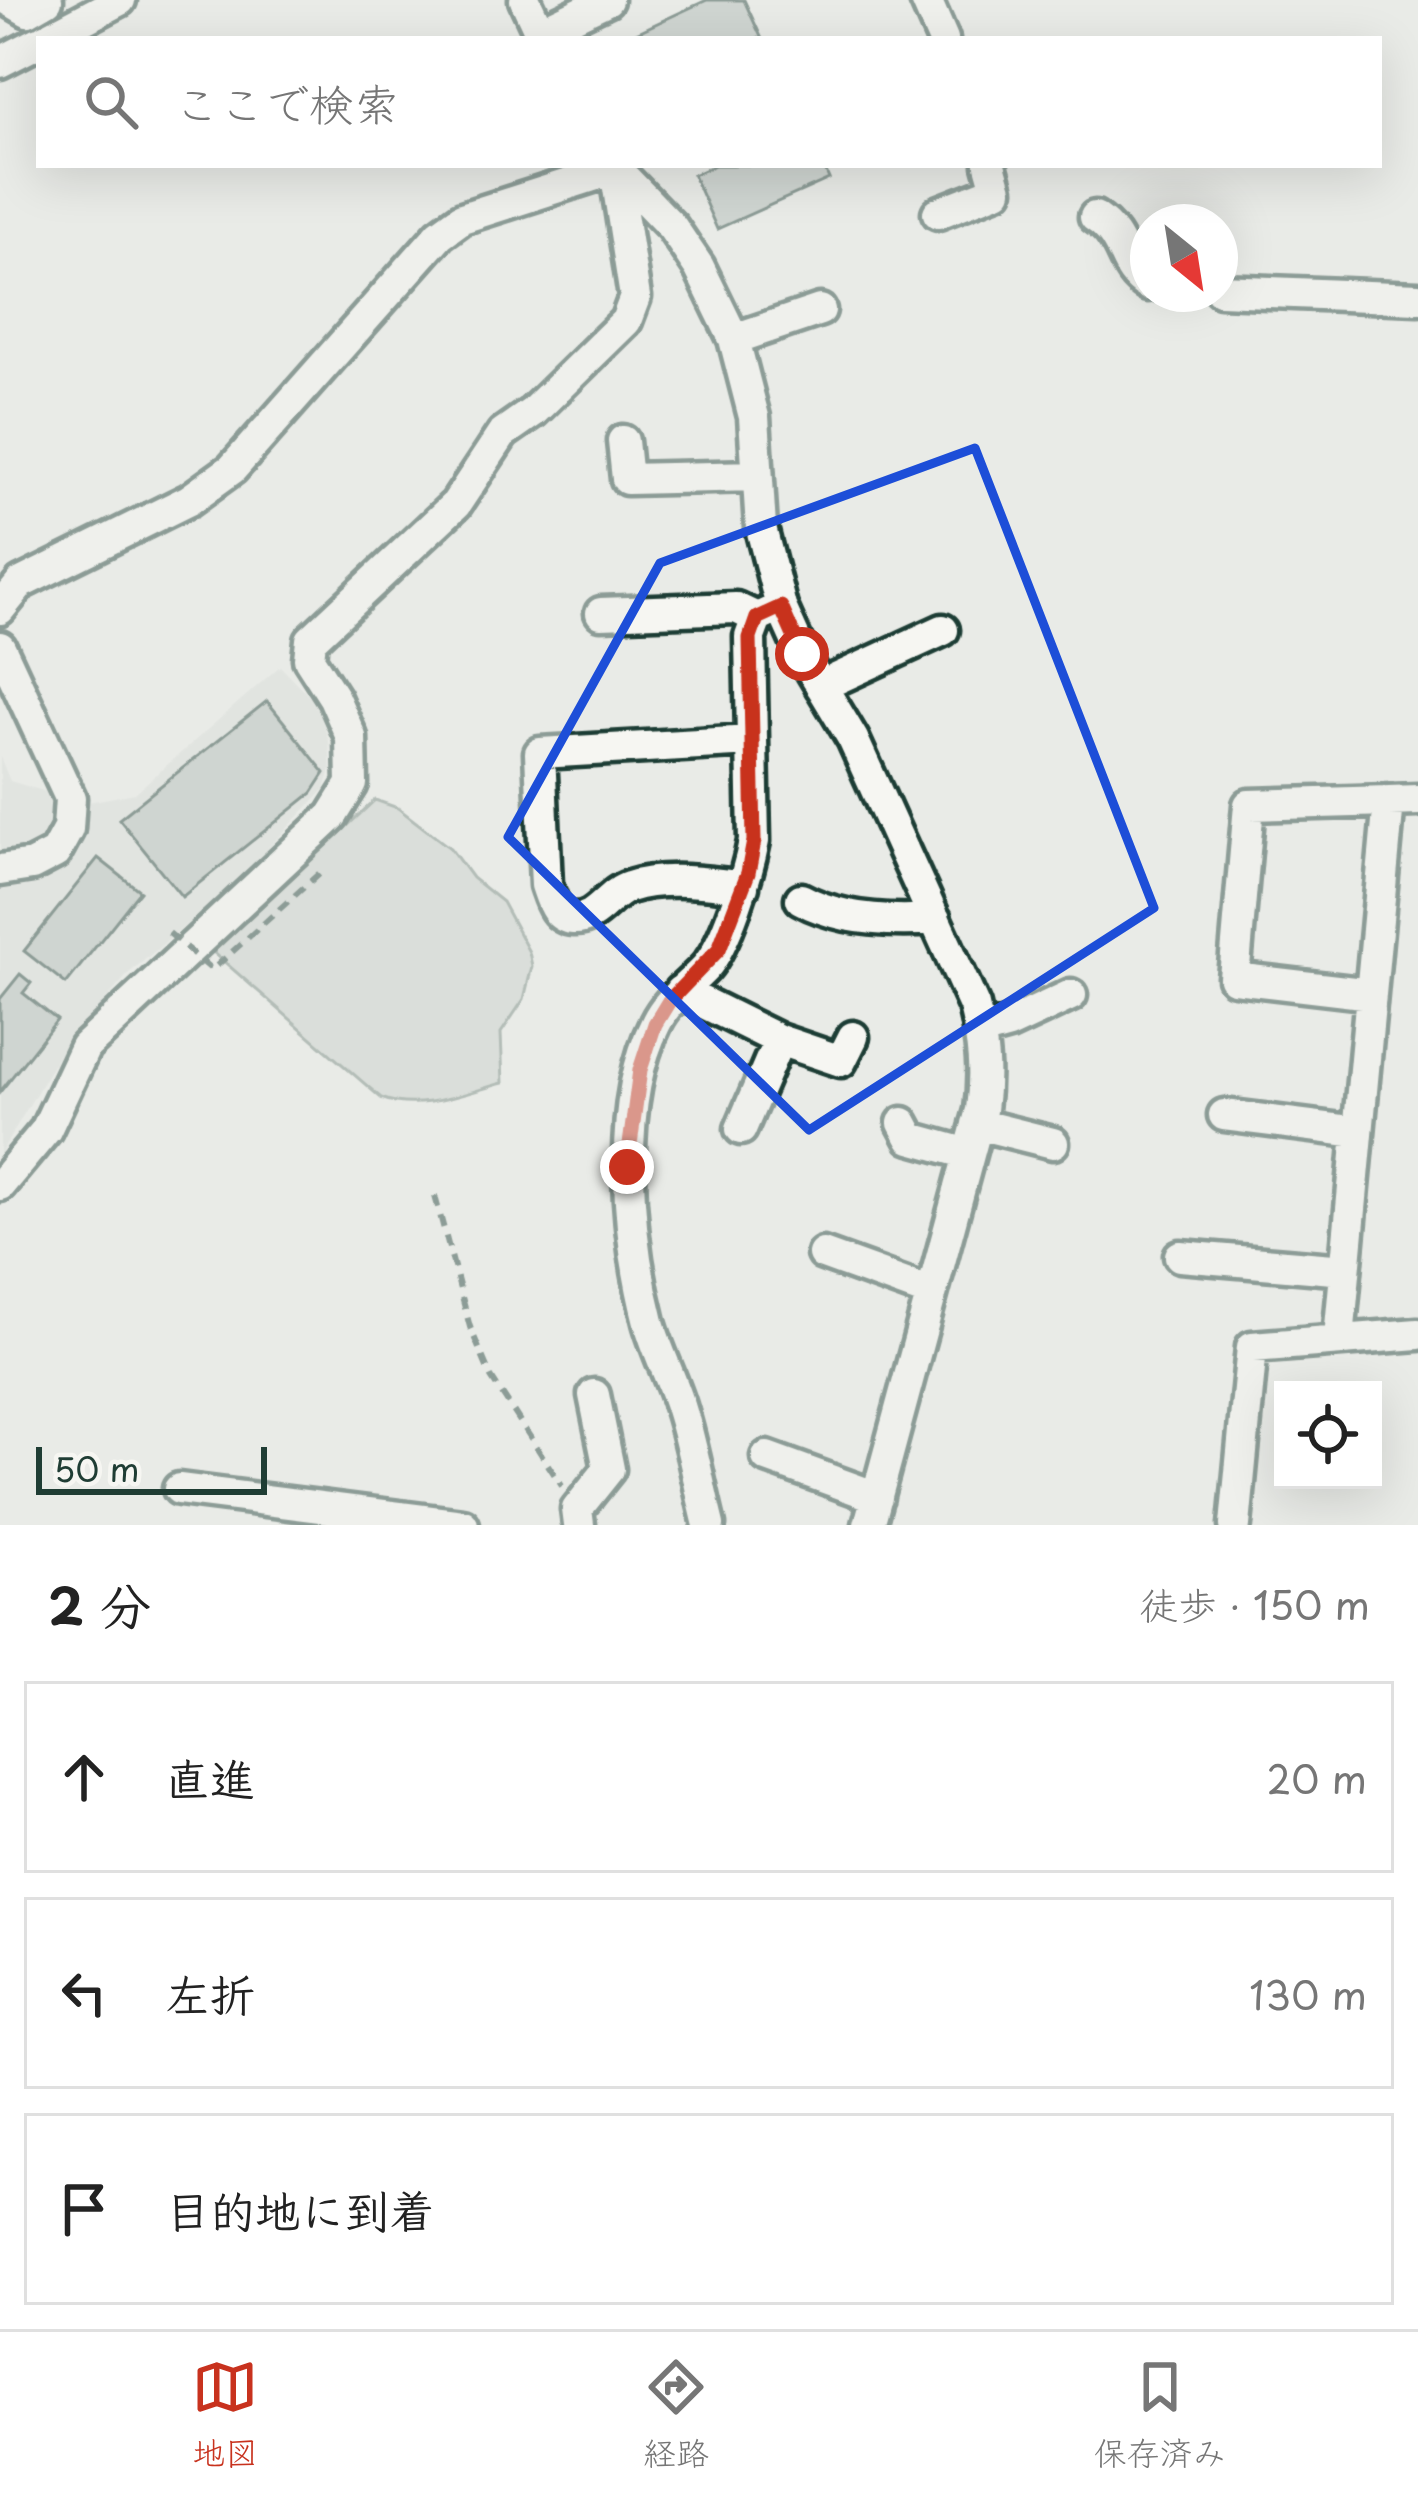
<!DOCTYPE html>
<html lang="ja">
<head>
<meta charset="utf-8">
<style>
	:root { --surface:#fff; --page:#f6f6f6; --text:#222; --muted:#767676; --line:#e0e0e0; --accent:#c8321e }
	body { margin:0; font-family:"Playpen Sans","Klee One",sans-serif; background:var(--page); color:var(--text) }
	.controls { position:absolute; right:36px; bottom:36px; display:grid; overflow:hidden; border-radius:0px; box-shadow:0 12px 48px #0002 }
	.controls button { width:108px; height:108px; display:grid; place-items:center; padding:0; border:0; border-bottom:3px solid var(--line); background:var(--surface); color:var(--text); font:60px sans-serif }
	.compass { position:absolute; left:1130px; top:204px; width:108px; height:108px; border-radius:50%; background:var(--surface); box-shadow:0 12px 48px #0002; rotate:150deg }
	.scale { position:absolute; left:36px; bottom:30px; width:231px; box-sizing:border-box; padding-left:12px; border:6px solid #1f3d34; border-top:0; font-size:33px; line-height:42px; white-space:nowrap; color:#1f3d34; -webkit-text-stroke:9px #f6f6f2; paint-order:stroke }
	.stop { position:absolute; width:36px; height:36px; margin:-27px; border:9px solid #c8321e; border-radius:50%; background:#fff }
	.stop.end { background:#c8321e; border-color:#fff; box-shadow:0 3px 12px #0008 }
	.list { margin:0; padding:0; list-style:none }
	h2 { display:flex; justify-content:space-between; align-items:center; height:156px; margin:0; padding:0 48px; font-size:51px }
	h2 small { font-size:39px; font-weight:400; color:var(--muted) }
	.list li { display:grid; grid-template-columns:78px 1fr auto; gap:36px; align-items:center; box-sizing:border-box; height:192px; margin:0 24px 24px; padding:0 24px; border:3px solid var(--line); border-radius:0px }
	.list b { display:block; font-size:45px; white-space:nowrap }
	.list em { font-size:39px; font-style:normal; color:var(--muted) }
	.icon { flex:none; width:66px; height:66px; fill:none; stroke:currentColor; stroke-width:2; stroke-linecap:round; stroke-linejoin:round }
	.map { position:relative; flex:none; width:1418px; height:1525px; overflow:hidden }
	.search { position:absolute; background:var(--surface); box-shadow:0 12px 48px #0002; left:36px; right:36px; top:36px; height:132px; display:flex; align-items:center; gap:30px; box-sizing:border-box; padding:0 42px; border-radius:0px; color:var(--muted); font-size:45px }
	.sheet { height:804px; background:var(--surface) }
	nav { display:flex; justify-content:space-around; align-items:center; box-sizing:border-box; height:168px; border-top:3px solid var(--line); background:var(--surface); font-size:33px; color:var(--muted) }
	nav a { display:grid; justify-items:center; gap:6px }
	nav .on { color:var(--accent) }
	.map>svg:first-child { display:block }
	.built { fill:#d8dcd8 }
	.green { fill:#c7cec9; stroke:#73867e; stroke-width:3 }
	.building { fill:#b0bab5; stroke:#1f3d34; stroke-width:3 }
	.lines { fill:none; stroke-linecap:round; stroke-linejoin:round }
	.street-casing { stroke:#1f3d34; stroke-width:39 }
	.path { stroke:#1f3d34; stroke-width:6; stroke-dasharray:12 9; stroke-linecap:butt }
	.street { stroke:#f6f6f2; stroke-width:30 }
	.path-bridge { stroke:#1f3d34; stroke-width:6; stroke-dasharray:12 9; stroke-linecap:butt }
	.route { stroke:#c8321e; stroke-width:15 }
	.marked { fill:none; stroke:#1d4ed8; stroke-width:9; stroke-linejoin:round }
</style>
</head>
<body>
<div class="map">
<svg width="1418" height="1525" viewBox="0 0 1418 1525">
	<rect width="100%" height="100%" fill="#e9ebe7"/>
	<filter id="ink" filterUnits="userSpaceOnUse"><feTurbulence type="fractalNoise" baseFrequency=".00833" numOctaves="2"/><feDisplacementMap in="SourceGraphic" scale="24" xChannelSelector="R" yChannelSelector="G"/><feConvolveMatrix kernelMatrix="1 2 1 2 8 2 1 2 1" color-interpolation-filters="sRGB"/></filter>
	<g filter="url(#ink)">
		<path class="built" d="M280,666L311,698L321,716L329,741L331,769L325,789L229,889L129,973L59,1055L0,1154V757L10,781L83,803L135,793Z"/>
		<path class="green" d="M375,800L398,808L450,848L472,878L502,902L529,952L532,966L524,999L501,1033L503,1083C465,1093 419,1113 381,1098L213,952Z"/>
		<path class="building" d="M707,0H744L762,39H623Z
			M715,165H823L829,179L717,229L693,175Z
			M267,701L325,773L312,793L182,897L119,819Z
			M98,858L140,891L66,984L24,951Z
			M20,974L31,983L23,993L57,1020L0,1092V999Z"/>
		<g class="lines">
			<defs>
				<path id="street" d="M9,0L28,11L47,0
					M525,0L543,39
					M926,0L943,39
					M540,32L607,0
					M46,39L120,0
					M0,62L39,42
					M612,165L672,227L699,267L734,339L754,417L761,528L781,607L802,654L853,739L974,1006C983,1043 986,1072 981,1110L869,1525
					M938,213L997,190L990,165
					M1095,217C1128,239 1120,269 1148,285
					M1220,290L1418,298
					M734,339L820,310
					M623,441L627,479L757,476
					M0,609L21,583L189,500L232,469L440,234L462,218L615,169L635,297L626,321L533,412L503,433L456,504L311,640L309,659L334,698L351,737L352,784L332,816L85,1047L46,1130L0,1185
					M601,613L736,608L757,618L772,611
					M0,647L70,798L68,829L55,853L32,865L0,870
					M821,686L943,630
					M743,887C709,882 662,876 629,887C608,893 597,921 573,919C555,918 551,899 546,885L540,753L752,741
					M801,899C839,920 892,922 935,919
					M680,991L779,1040L841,1061L853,1037
					M1371,994L1234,978L1249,805L1389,801
					M980,1032L1009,1024L1071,995
					M1224,1115L1358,1132
					M903,1123L911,1138L969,1154
					M977,1124L1053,1143
					M741,1129L779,1040
					M823,1254L931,1293
					M1180,1256L1345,1270
					M1339,1338L1389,801L1418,800
					M767,1457L877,1497
					M179,1489L463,1525
					M579,1525L577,1509L609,1469L594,1395
					M709,1525C699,1486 693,1447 681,1409C672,1379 657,1351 649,1322C627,1237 615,1103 656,1023C667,1000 688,986 705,968C726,945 748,873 754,841L750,637L757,618
					M1235,1525L1252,1347L1418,1334"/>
			</defs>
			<use href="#street" class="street-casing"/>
			<path class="path" d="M435,1196L470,1327L491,1377L562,1486"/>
			<use href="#street" class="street"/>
			<path class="path-bridge" d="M169,933L212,970L324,869"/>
		</g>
	</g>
	<g class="lines" filter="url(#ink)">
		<path class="route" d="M627,1167L640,1070L655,1024L669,1001L719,949L748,873L754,841L750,638L757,618L781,607L802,654"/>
	</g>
	<path d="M0 0H1418V1525H0ZM975,448L1154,908L809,1130L508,837L660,563Z" fill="#e9ebe7" fill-opacity=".55" fill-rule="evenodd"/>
	<path class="marked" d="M975,448L1154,908L809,1130L508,837L660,563Z"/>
</svg>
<div class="controls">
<button><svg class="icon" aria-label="locate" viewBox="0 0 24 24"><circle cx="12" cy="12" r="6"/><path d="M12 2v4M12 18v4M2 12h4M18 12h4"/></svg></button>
</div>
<svg class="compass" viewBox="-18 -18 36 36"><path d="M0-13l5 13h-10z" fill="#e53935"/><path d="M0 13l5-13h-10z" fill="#767676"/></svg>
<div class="scale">50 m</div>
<div class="stop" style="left:802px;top:654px"></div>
<div class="stop end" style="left:627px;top:1167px"></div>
<div class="search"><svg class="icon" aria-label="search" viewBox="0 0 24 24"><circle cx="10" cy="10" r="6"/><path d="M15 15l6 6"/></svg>ここで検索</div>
</div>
<section class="sheet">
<h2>2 分<small>徒歩 · 150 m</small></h2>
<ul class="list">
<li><svg class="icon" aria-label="ahead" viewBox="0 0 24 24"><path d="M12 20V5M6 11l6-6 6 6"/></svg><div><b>直進</b></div><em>20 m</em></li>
<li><svg class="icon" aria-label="left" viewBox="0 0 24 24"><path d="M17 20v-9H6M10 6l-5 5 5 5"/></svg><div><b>左折</b></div><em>130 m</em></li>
<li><svg class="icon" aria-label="arrive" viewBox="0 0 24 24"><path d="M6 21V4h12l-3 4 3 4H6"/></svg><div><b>目的地に到着</b></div></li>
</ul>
</section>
<nav>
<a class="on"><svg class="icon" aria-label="map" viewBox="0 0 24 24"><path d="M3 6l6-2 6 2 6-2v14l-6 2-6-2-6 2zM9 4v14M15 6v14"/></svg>地図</a>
<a><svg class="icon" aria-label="directions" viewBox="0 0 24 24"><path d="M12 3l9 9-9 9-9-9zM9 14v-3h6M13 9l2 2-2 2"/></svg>経路</a>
<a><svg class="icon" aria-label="saved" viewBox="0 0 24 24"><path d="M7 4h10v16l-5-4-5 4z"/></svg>保存済み</a>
</nav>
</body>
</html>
